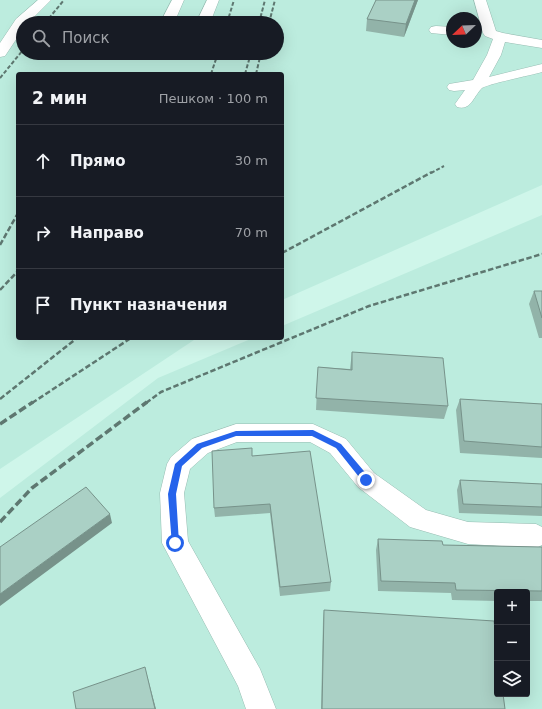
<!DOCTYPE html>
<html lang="ru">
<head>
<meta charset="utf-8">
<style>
	:root { --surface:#171b24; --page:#242831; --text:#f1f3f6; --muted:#9ea1a6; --line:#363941 }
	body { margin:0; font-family:"DejaVu Sans",sans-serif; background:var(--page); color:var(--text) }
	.controls { position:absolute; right:12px; bottom:12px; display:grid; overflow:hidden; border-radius:4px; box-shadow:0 4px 16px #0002 }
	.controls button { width:36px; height:36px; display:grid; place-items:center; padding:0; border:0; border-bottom:1px solid var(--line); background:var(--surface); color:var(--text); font:20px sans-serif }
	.compass { position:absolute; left:446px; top:12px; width:36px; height:36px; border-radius:50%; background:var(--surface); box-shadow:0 4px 16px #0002; rotate:247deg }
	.stop { position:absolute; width:12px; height:12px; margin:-9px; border:3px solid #2563eb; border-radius:50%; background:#fff }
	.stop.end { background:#2563eb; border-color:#fff; box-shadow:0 1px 4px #0008 }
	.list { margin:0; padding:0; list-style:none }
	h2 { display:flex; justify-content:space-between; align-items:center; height:52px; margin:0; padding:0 16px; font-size:17px }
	h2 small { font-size:13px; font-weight:400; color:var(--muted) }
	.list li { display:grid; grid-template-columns:26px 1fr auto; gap:12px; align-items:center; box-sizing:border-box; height:72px; padding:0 16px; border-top:1px solid var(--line) }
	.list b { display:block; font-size:15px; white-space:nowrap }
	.list em { font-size:13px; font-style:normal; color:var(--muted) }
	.icon { flex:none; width:22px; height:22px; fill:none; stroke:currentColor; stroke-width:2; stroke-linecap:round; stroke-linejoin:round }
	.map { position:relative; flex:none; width:542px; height:709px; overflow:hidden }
	.search { position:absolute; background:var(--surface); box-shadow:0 4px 16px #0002; left:16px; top:16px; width:268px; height:44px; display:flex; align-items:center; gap:10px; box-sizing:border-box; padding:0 14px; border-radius:22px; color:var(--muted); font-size:15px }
	.panel { position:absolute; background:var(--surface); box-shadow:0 4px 16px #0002; left:16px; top:72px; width:268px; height:268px; border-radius:4px }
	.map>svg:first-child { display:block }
	.built { fill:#bcecde; fill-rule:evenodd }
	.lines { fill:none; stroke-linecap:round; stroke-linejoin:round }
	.minor-casing { stroke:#97bcb2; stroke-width:1 }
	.minor { fill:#fff; fill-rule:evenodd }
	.rail-far2 { stroke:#5e7770; stroke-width:2; stroke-dasharray:4 2; stroke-linecap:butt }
	.rail-far1 { stroke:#5e7770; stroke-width:2.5; stroke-dasharray:5.5 2.5; stroke-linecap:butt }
	.rail { stroke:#5e7770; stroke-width:3.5; stroke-dasharray:8 3.5; stroke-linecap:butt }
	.wall { fill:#92b3a9 }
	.shaded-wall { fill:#77928a }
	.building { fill:#aad0c5; stroke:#77928a }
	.route { fill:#2563eb }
</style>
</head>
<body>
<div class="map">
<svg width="542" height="709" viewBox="0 0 542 709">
	<rect width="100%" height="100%" fill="#cff6ea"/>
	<path class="built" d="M0,0H542V185L282,300V74H18V338H197L0,469ZM452,18H476V42H452ZM23,23H277V53H23Z
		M542,215V709H0V498L158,378L253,338H282V326ZM497,592H527V694H497Z"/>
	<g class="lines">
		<defs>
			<path id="minor" d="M38,0H51L28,23H23V29L5,56L0,57V43L16,19Z
				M172,0H184L174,23H160Z
				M207,0H219L210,23H196Z
				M474,0H486L496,31L503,33L542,40V48L505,42L501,55L489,77L542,64V72C532,75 487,84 482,88C473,97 471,111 457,107L455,104L465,90L454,91L449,90L447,87L449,84L473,80L487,55L493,39L485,36L483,33Z
				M436,26L452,27V35L431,33L429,30L431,27Z
				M236,424H313L346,439L374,473L426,510L468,522L536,524L542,527V545L536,548L468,544L410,527L358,487L330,453L310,442H237L208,453L190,469L184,493L188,541L260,669L276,709H246L238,686L162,543L160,493L167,464L171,457L192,439Z"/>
		</defs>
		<use href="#minor" class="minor-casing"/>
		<use href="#minor" class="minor"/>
		<path class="rail-far2" d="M45,23L64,0
			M227,23L234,0
			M259,23L265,0
			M269,23L275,0
			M211,74L218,53
			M245,74L251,53
			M256,74L261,53
			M0,78L23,50
			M431,173L444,166"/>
		<path class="rail-far1" d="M0,245L18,213
			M282,253L432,172
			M0,290L18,271
			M0,399L77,338
			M32,403L131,338
			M146,403L161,392L369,306L542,254"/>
		<path class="rail" d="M0,424L33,402
			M0,522L32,488L147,402"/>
	</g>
	<path class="wall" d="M376,0H418L404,37L366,31L367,19Z
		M534,291H542V338H539L529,304Z
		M352,352L448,406L444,419L316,410L318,367L350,369Z
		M460,399L542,404V458L460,453L456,410Z
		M252,456L331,582L330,591L280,596L270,513L215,517L214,508Z
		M460,480L542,484V516L459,513L457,490Z
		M378,539L443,545L542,547V601H527V592H497V601L452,600L451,593L378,591L376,550Z
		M324,610L505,709H321L323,620Z"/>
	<path class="shaded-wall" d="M415,0H418L404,37L406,24Z
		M110,514L112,523L0,606V594Z
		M145,667L147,675L156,709H155Z"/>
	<path class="building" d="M376,0H415L406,24L367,19Z
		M534,291H542V318Z
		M352,352L443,358L448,406L316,398L318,367L352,370Z
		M460,399L542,404V447L464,441Z
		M252,448V456L310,451L331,582L280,587L270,504L214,508L212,451Z
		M460,480L542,484V507L463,504Z
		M86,487L110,514L0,594V547Z
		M378,539L442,541L443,545L542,547V591L456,590L455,583L381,581Z
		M324,610L494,621L497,647V694H503L505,709H322Z
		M145,667L155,709H76L73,692Z"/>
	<path class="route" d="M313,430L341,444L369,477V482H363L336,448L312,436H236L202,448L182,466L176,494L179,543L175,546L172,545L168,494L175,464L197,444L236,431Z"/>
</svg>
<div class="controls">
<button>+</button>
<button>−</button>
<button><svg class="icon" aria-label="layers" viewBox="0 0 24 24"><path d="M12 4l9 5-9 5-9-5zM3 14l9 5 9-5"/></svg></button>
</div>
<svg class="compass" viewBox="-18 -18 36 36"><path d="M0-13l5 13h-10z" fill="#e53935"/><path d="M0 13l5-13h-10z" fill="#9ea1a6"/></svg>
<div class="stop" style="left:175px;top:543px"></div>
<div class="stop end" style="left:366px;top:480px"></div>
<div class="search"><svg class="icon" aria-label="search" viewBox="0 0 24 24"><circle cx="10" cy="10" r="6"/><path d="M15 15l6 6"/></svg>Поиск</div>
<section class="panel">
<h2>2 мин<small>Пешком · 100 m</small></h2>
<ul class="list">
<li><svg class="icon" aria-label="ahead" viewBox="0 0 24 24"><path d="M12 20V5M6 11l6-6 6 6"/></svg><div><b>Прямо</b></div><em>30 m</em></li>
<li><svg class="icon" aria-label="right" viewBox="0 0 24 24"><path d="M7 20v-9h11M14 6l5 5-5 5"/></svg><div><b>Направо</b></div><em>70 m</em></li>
<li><svg class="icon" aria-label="arrive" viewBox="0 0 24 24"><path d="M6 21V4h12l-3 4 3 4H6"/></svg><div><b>Пункт назначения</b></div></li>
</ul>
</section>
</div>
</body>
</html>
